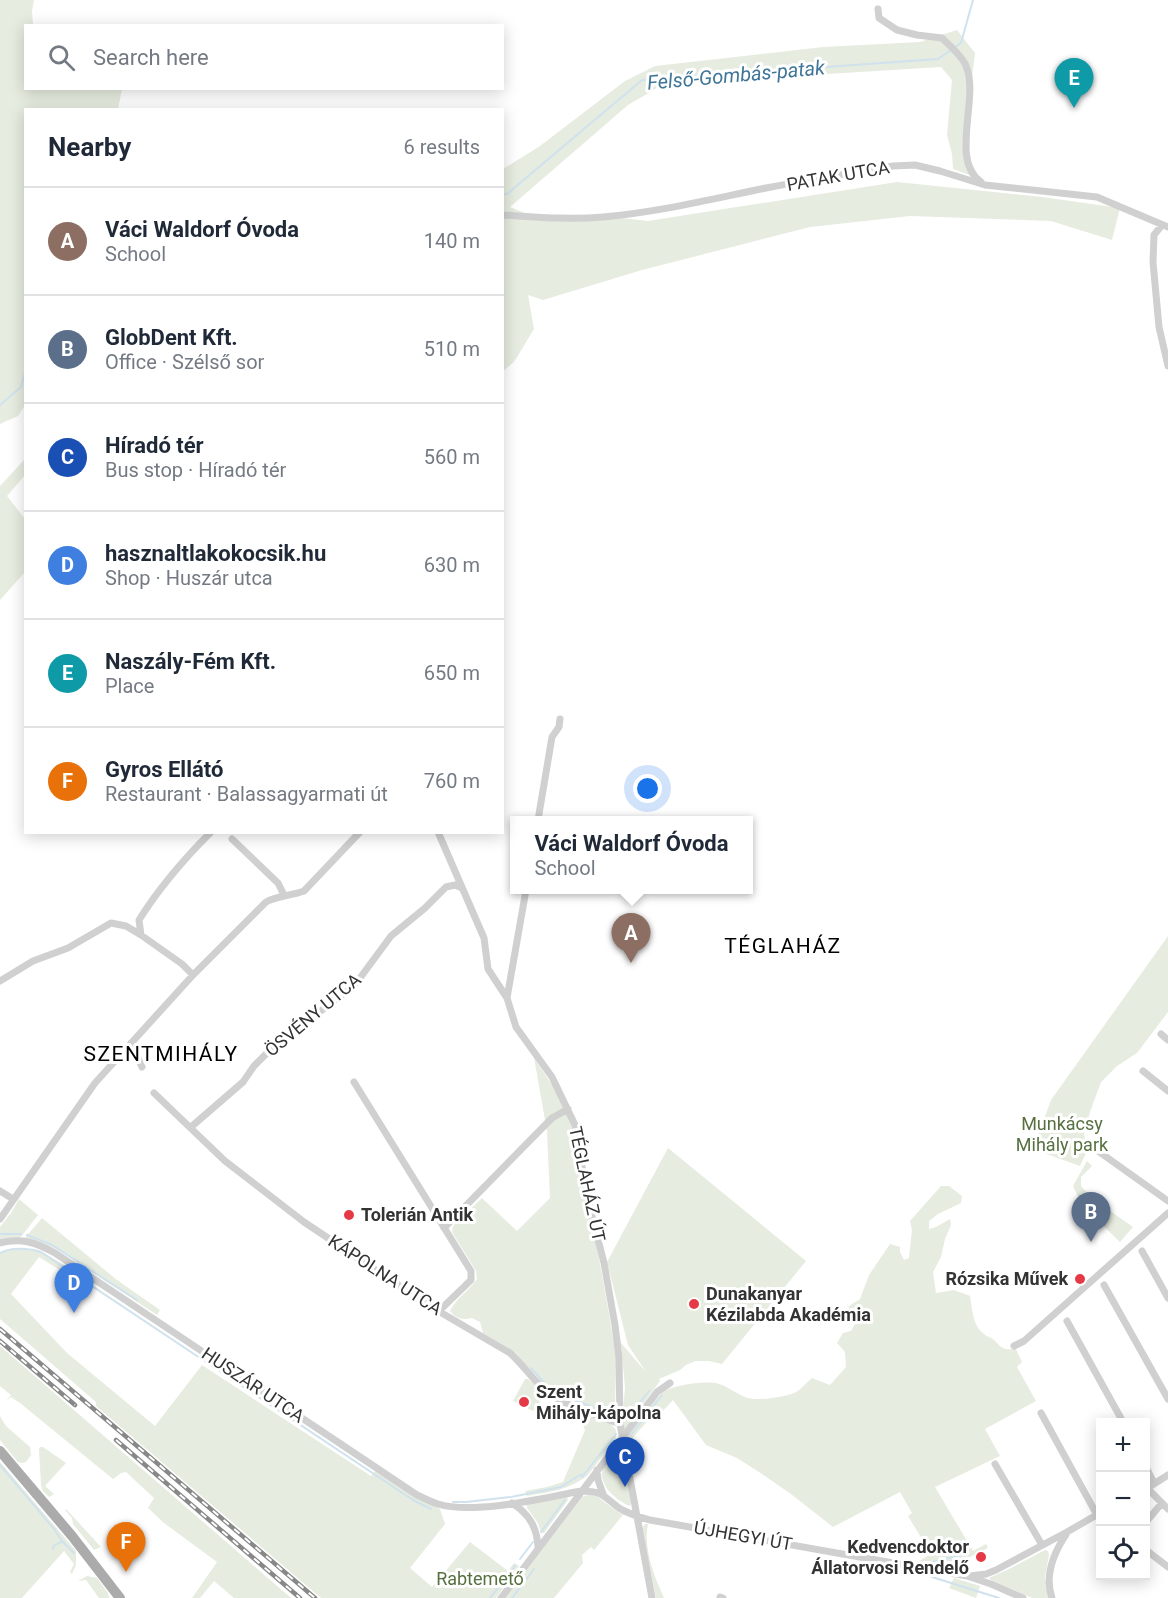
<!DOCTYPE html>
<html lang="en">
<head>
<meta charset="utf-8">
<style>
	:root { --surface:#fff; --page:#f6f6f7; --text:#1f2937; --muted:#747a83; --line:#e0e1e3; --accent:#7c3aed }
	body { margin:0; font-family:Roboto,sans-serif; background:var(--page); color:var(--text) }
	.controls { position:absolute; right:18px; bottom:18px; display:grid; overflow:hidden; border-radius:0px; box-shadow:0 3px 15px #0003 }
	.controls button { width:54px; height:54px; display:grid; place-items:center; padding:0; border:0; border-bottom:2px solid var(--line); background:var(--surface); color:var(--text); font:30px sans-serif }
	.you { position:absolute; left:648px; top:789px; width:21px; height:21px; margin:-15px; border:4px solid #fff; border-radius:50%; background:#1a73e8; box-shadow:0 0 0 9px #1a73e833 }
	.badge { display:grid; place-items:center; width:39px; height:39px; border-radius:50%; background:var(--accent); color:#fff; font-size:20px; font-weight:700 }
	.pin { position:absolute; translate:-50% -50px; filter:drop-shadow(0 2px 3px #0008) }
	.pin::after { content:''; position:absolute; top:32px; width:21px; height:18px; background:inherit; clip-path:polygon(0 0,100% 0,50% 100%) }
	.popup { position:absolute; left:510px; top:816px; width:243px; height:78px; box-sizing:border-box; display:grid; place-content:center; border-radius:0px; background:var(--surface); filter:drop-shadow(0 2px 4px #0005); font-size:20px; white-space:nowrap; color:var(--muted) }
	.popup b { font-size:22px; color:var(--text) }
	.popup::after { content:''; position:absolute; left:50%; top:100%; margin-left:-12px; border:12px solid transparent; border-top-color:var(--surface) }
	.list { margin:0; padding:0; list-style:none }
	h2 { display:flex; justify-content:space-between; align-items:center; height:78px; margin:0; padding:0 24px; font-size:26px }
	h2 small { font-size:20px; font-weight:400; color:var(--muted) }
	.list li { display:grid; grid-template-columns:39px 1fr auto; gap:18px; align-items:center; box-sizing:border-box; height:108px; padding:0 24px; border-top:2px solid var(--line) }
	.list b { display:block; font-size:22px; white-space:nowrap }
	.list p { margin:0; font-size:20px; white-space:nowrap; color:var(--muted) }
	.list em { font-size:20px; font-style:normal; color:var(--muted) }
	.icon { flex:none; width:33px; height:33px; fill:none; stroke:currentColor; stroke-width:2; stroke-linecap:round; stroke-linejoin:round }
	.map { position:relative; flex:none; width:1168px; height:1598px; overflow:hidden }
	.search { position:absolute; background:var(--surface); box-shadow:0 3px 15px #0003; left:24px; top:24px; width:480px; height:66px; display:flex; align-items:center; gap:15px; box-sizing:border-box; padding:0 21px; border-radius:0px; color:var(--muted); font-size:22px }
	.panel { position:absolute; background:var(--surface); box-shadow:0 3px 15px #0003; left:24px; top:108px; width:480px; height:726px; border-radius:0px }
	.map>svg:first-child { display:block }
	.green { fill:#e6ecdf }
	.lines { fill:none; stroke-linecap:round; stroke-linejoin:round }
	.stream { stroke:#cfe2ee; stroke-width:2 }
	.minor { stroke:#d0d0d0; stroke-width:7 }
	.primary { stroke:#ababab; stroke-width:10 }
	.rail-casing { stroke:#888; stroke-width:4.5 }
	.rail { stroke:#fff; stroke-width:2; stroke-dasharray:7; stroke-linecap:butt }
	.poi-dot { fill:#e63946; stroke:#fff; stroke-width:2 }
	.labels { text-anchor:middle; stroke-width:6; stroke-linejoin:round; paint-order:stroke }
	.street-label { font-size:18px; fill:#333; stroke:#fff }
	.park-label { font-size:18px; fill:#56703f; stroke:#fff }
	.poi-label { font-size:18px; font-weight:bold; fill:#333; stroke:#fff; text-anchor:start }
	.water-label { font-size:20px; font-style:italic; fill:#3f7597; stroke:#fff }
	.quarter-label { font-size:21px; letter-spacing:1.5px; fill:#000; stroke:#fff }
</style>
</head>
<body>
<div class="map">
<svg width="1168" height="1598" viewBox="0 0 1168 1598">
	<rect width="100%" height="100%" fill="#fff"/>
	<path class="green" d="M0,0H34L32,11L33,25L26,26V88L122,89L118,109L26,110L25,405L18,416L0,424Z
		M957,30L975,53L972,77L969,159L980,179L953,169L952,154L947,135L952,80L941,67L664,84L628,105L510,207L544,221L621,218L648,221L897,182L1042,197L1120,208L1112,240L1051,221L910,216L810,227L642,270L543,300L528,295L534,329L514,362L503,371V169L540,146L625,81L655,66L823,47L920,42Z
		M25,459V475L7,496L25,519V572L0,600V486Z
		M1168,936V1012L1137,1053L1117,1066L1101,1082L1090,1112L1084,1134L1087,1151L1080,1166L1033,1149L1051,1100Z
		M534,1058L568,1109L599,1258L611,1325L616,1359L615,1410L613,1415L610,1416L570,1400L554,1392L544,1385L516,1353L483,1333L480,1322L472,1318C463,1320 456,1319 450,1311C456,1298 469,1291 477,1279L476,1271L452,1232L453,1226L482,1198L517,1231L550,1198L547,1131Z
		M668,1148L806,1261L722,1364L709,1361H695L686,1365L680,1370L659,1379L660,1381L624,1430L623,1412L625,1387L621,1343L646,1372L628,1345L607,1262Z
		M1087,1161L1092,1166L1081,1177V1186L1092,1198L1133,1227L1120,1242L1082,1205L1073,1186Z
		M941,1186H949L962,1196L961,1203L938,1214L929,1221V1229L936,1227L950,1219L951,1225L945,1239L941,1257L933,1272L936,1293L954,1290L970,1296C972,1308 973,1326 983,1333C986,1337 992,1337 995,1341C1003,1349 1003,1350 1016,1349L1022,1362L1017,1367L1036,1401L985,1429L1000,1456L935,1487L973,1551L986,1544L988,1548L968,1558L969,1560L957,1564L953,1567L919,1561L931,1554L908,1516L912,1513L900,1492L833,1527L791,1494L762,1474L737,1458L706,1445L673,1400L658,1416H652L629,1442L626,1437C635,1425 653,1398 665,1391C675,1385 707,1380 719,1384C729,1387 738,1395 748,1398C760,1401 788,1397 798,1391C803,1387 807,1382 812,1378L830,1385L846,1367L845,1352L837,1343L843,1333L851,1331L855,1324L847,1313L849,1306L860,1299L869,1275L890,1244L900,1247V1252L904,1260L909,1258L912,1230L910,1221Z
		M19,1199L38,1215L20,1238L0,1240V1227L11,1213Z
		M42,1218L117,1280L160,1310L157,1315L58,1250L44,1243L25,1238Z
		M13,1248L42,1252L85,1277L79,1286L73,1282L74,1279L39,1257L11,1294L67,1353L155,1426L202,1365L371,1476L377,1469L440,1509L445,1524L410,1568L432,1587L470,1542L508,1571L514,1563L519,1566L496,1598H321L96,1406V1402L0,1319V1253Z
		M0,1346L291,1598H234L214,1581L200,1598H192L217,1562L164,1523L148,1508L154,1498L126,1472L121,1473L113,1479L20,1403L11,1397L6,1401L11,1395L0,1386Z
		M525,1379H528L541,1390L544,1396L533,1411L513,1401Z
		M555,1401L610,1423L616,1430V1438L588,1475C569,1490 550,1492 527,1496L525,1491L547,1487L563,1482L585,1430L582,1423L553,1410L556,1405Z
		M0,1416L6,1426L30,1447L31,1455L26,1462L22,1463L18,1462L0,1440Z
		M40,1447H43L66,1463L45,1486L54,1494L49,1497L43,1491L41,1485L39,1449Z
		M615,1460L625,1467L631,1502L630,1506C616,1501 597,1483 603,1468C606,1462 608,1461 615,1460Z
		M0,1462L76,1551V1565L72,1574L70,1572L74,1564L64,1551L22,1598H0Z
		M591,1494C605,1500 610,1508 623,1515L594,1550L591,1547L582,1555L583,1563L554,1598H500L581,1497Z
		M567,1497L568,1500L544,1533H541L538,1523L527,1508V1505L530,1503Z
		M66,1509L101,1547L94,1550L73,1524L72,1518L65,1510Z
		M645,1524H648C643,1548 654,1576 664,1598H656L642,1528Z
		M1045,1550L1048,1551L1049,1555L1045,1577L1049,1598H1032L991,1580L989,1578L1007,1570Z
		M87,1576L97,1578L108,1593L109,1598H99L86,1580L78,1581Z
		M954,1578L980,1586L976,1598L949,1588Z"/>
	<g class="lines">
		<path class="stream" d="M955,47L961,43L973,0
			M502,194H507L642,80L938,59L951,50
			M0,405L21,387L26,369
			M0,1234H21
			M27,1235L52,1245L137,1300
			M0,1253C13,1247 27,1248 41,1252L413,1500L431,1509
			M531,1368L547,1386L560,1394L613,1416
			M626,1420L649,1391
			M631,1435L662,1395
			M0,1465L55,1530L62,1541L74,1553
			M582,1477L616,1434
			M453,1502H466L511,1497L561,1487L580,1475H584
			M541,1532L565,1500
			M53,1549L54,1546L62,1541
			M520,1559L533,1542
			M933,1562L965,1554
			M932,1577L999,1598
			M490,1598L515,1566
			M512,1598L534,1569"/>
		<path class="minor" d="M878,9L879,18L897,30L917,35L942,38C949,45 963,57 966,66C980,97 949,160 981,182
			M502,215C536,217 570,220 603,217C659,212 712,199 766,188C808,180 851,173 893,166L915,165L940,171L985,185L1097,197L1168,227
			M1162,225L1154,235L1153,262L1159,327L1168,366
			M538,820L552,737L559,727L560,719
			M438,832L484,938L488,969L507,998
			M232,839L278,883L284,895
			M526,890L507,998L516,1027L552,1077L575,1125L587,1196L604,1263L615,1325L619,1358L620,1424
			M193,975L266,902C279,895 291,896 304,891L360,832
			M0,981L33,961L68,948L111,923L126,926L141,935L139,920C159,888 184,859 211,832
			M1161,1034L1168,1040
			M131,1043L142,1067
			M1143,1071L1168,1091
			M354,1082L471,1271V1280L439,1311
			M154,1093L225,1161L304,1222L428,1305L510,1353C524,1365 534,1383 550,1394C568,1407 598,1415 620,1424L652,1598
			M191,1127L243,1082L254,1066L271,1049L347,991L357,982L391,936L425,908L446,887L455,885L462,888
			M1098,1151L1168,1201
			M0,1191L13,1199
			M0,1219L95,1083L193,975L182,964L141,935
			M444,1228L552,1118L568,1109
			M0,1243C21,1237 37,1243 55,1253L417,1495C424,1498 431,1502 438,1504C473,1515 545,1498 581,1491C603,1491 603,1496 619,1508C628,1514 640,1517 650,1520L967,1576L991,1584L1023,1598
			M1142,1251L1168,1298
			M1104,1285L1168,1399
			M1067,1321L1123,1422
			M1014,1346L1024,1341L1168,1213
			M1041,1413L1097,1515
			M607,1458C616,1459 621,1460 627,1467
			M995,1464L1042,1545
			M1146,1467L1154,1483
			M597,1470L598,1480L603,1494
			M1147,1488L1168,1509
			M1146,1489L1168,1475
			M512,1503C529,1514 537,1527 538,1547
			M1146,1522L1162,1503
			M1146,1550L1168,1567
			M970,1576L986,1574L996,1570L1067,1532L1100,1513
			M720,1597L723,1598
			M501,1598L657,1392L670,1383
			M1052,1598C1044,1575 1054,1552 1067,1533"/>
		<path class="primary" d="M0,1451L72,1536L120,1598"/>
		<defs>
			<path id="rail" d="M0,1329L315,1598
				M0,1341L75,1405
				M116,1440L300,1598"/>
		</defs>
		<use href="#rail" class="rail-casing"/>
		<use href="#rail" class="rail"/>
	</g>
	<g class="poi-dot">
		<circle cx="349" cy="1215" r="6"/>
		<circle cx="1080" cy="1279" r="6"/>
		<circle cx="694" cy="1304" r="6"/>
		<circle cx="524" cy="1402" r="6"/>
		<circle cx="981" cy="1557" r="6"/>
	</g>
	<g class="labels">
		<g class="street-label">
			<text transform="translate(838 176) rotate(-10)" y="6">PATAK UTCA</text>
			<text transform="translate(313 1015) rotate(-40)" y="6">ÖSVÉNY UTCA</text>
			<text transform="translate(587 1184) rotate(78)" y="6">TÉGLAHÁZ ÚT</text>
			<text transform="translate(385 1275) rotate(33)" y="6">KÁPOLNA UTCA</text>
			<text transform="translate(253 1385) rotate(34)" y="6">HUSZÁR UTCA</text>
			<text transform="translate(743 1536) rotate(10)" y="6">ÚJHEGYI ÚT</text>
		</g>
		<g class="park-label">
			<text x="1062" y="1130">Munkácsy<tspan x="1062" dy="21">Mihály park</tspan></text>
			<text x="480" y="1585">Rabtemető</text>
		</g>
		<g class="poi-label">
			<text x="361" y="1221">Tolerián Antik</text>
			<text x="1068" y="1285" text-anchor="end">Rózsika Művek</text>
			<text x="706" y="1300">Dunakanyar<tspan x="706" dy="21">Kézilabda Akadémia</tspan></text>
			<text x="536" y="1398">Szent<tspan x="536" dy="21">Mihály-kápolna</tspan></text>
			<text x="969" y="1553" text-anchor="end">Kedvencdoktor<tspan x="969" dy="21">Állatorvosi Rendelő</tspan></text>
		</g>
		<g class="water-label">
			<text transform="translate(736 75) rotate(-5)" y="7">Felső-Gombás-patak</text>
		</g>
		<g class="quarter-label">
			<text x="783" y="953">TÉGLAHÁZ</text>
			<text x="161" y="1061">SZENTMIHÁLY</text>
		</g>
	</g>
</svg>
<div class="controls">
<button>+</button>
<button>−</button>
<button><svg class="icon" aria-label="locate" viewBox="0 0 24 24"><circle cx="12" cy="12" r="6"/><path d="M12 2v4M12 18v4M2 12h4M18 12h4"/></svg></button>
</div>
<div class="you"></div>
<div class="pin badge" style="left:631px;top:963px;background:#8d6e63">A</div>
<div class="popup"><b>Váci Waldorf Óvoda</b>School</div>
<div class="pin badge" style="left:1091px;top:1242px;background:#5c6f8a">B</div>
<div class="pin badge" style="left:625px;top:1487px;background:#1a4fb4">C</div>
<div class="pin badge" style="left:74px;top:1313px;background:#3f7fe0">D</div>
<div class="pin badge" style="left:1074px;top:108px;background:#0f9aa8">E</div>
<div class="pin badge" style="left:126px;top:1572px;background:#e8710a">F</div>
<div class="search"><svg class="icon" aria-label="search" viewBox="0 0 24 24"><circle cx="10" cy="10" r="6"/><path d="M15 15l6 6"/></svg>Search here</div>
<section class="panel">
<h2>Nearby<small>6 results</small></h2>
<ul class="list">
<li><span class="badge" style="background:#8d6e63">A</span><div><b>Váci Waldorf Óvoda</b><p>School</p></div><em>140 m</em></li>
<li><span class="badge" style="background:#5c6f8a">B</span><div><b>GlobDent Kft.</b><p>Office · Szélső sor</p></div><em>510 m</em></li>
<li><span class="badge" style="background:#1a4fb4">C</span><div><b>Híradó tér</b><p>Bus stop · Híradó tér</p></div><em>560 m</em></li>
<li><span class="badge" style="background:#3f7fe0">D</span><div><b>hasznaltlakokocsik.hu</b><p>Shop · Huszár utca</p></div><em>630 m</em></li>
<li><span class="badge" style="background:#0f9aa8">E</span><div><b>Naszály-Fém Kft.</b><p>Place</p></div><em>650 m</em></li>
<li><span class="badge" style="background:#e8710a">F</span><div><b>Gyros Ellátó</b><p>Restaurant · Balassagyarmati út</p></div><em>760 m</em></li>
</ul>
</section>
</div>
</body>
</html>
